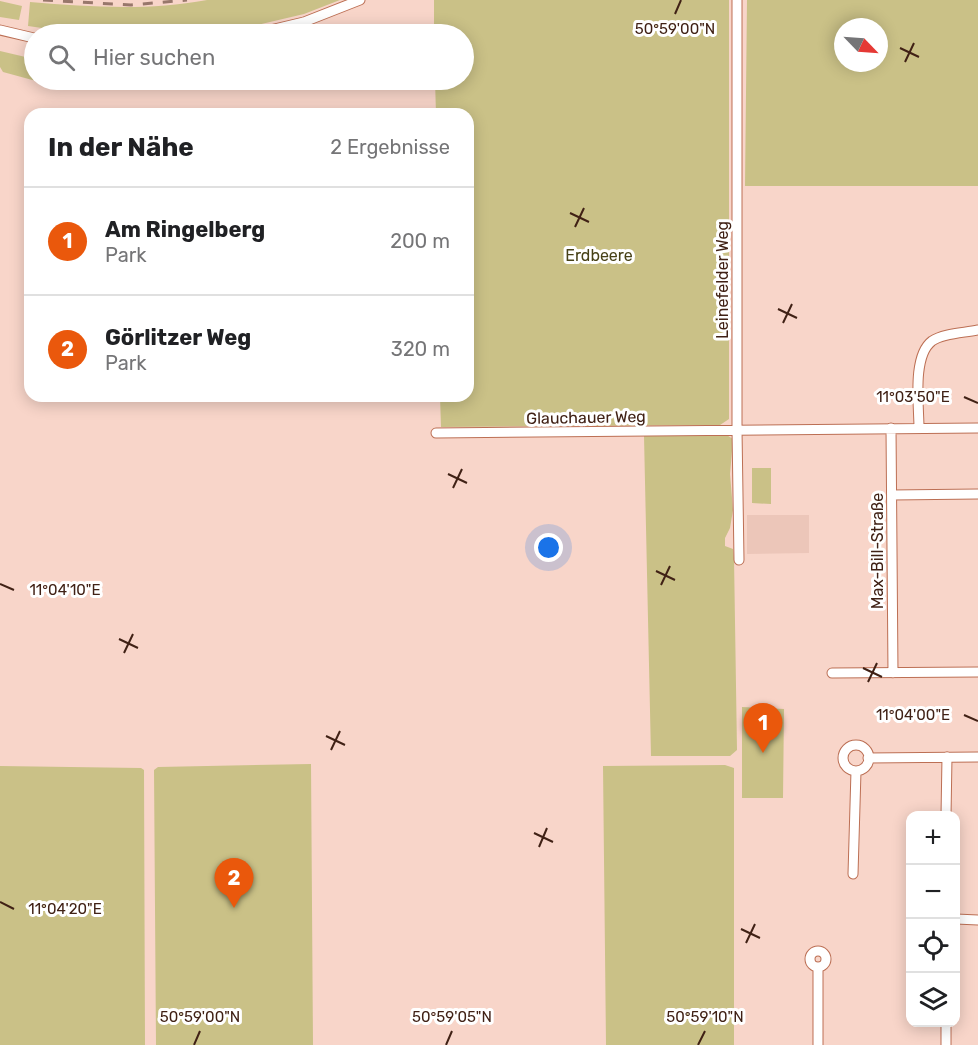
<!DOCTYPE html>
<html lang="de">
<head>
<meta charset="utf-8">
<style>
	:root { --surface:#fff; --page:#f6f6f6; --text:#202124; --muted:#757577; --line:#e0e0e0; --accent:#ea580c }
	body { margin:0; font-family:Rubik,sans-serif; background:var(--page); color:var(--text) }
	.controls { position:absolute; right:18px; bottom:18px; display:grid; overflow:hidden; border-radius:12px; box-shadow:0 3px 15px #0003 }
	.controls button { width:54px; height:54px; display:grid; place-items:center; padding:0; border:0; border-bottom:2px solid var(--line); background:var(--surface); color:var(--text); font:30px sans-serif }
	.compass { position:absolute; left:834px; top:18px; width:54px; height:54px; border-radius:50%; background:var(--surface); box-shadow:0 3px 15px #0003; rotate:115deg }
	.you { position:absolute; left:549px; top:548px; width:21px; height:21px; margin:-15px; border:4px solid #fff; border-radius:50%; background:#1a73e8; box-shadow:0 0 0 9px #1a73e833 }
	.badge { display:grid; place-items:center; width:39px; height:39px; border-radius:50%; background:var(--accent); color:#fff; font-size:20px; font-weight:700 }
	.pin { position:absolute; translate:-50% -50px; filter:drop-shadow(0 2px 3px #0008) }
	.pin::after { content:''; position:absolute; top:32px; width:21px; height:18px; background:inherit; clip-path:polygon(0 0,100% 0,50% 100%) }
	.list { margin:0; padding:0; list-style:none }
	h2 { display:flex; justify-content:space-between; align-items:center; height:78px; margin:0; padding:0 24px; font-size:26px }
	h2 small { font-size:20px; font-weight:400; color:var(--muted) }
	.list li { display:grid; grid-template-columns:39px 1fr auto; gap:18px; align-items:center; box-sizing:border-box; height:108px; padding:0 24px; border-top:2px solid var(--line) }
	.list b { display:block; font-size:22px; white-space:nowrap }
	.list p { margin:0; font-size:20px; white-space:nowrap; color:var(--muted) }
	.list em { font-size:20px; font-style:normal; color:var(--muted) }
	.icon { flex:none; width:33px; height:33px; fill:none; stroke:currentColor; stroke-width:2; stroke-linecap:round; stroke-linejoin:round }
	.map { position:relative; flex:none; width:978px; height:1045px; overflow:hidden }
	.search { position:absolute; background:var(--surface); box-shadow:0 3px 15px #0003; left:24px; top:24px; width:450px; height:66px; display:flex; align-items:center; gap:15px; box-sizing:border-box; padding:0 21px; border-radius:33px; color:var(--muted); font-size:22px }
	.panel { position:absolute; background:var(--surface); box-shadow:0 3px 15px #0003; left:24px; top:108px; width:450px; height:294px; border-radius:18px }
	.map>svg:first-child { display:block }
	.built { fill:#ecc6b9 }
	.green { fill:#cac187; fill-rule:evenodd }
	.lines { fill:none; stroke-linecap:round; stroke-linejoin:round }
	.minor-casing { stroke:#bc6f54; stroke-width:11 }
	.minor { stroke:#fff; stroke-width:9 }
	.rail { stroke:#98776b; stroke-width:3; stroke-dasharray:10 10; stroke-linecap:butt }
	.ticks { fill:none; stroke:#402115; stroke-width:2 }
	.labels { text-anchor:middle; stroke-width:6; stroke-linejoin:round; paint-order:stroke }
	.park-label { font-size:16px; fill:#474117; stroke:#fff }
	.street-label { font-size:16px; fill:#402115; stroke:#fff }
	.ticks-label { font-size:15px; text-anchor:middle; fill:#402115; stroke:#fff; stroke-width:6; stroke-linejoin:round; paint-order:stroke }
</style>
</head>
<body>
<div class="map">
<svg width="978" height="1045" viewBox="0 0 978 1045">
	<rect width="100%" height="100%" fill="#f8d5c9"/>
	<path class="built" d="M747,515H809V553L747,554Z"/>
	<path class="green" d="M207,0H340L304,14L244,28L208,34H84L28,26L30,2C91,7 147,11 207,0Z
		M434,0H729V419L720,425L441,427L440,396H468V114H436L435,80H464V34H434Z
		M747,0H978V186H745ZM843,27H879V63H843Z
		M0,1L22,6L19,20L0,17Z
		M0,51L34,59V80H39L36,81L3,72L0,67Z
		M725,434L733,439L730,474L733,510L730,528L725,538V546L733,549L734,558L737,750L730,756H651L644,436Z
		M752,468H771V504L752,503Z
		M742,707L784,709L783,798H742Z
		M311,764L313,1045H156L154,770L158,767Z
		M725,765L734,768V1045H606L603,766Z
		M0,766L141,768L144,770L145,1045H0Z"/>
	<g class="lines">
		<defs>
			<path id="minor" d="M737,0V430L739,560
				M0,30L34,38
				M254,34L304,22L360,0
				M891,428L893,673
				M919,428C919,406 912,356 932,341C944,333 964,333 978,330
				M436,433L978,428
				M892,495L978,494
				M832,673L978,672
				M843 758a13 13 0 1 1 26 0a13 13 0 1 1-26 0Z
				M868,758L978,757
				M946,816L947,757
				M853,874L856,771
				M956,919L978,920
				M810 959a8 8 0 1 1 16 0a8 8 0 1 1-16 0Z
				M818,967V1045
				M946,1022V1045"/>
		</defs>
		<use href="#minor" class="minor-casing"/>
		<use href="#minor" class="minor"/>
		<path class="rail" d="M43,0L131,5L187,0"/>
	</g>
	<path class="ticks" d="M675,14L681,0M900,48L919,57M905,62L914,43M570,213L589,222M575,227L584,208M778,309L797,318M783,323L792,304M964,397L978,403M448,474L467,483M453,488L462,469M656,571L675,580M0,584L14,590M661,585L670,566M119,639L138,648M124,653L133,634M863,668L882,677M868,682L877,663M964,715L978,721M326,736L345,745M331,750L340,731M534,833L553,842M539,847L547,828M0,902L14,909M741,929L760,938M746,943L755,924M194,1045L200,1031M446,1045L452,1031M698,1045L705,1031"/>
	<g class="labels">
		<g class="park-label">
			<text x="599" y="261">Erdbeere</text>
		</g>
		<g class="street-label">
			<text transform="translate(722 280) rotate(-90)" y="6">Leinefelder Weg</text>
			<text transform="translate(586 417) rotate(-1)" y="6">Glauchauer Weg</text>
			<text transform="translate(877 551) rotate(-90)" y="6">Max-Bill-Straße</text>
		</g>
	</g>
	<g class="ticks-label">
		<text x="675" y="34">50°59'00"N</text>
		<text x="913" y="402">11°03'50"E</text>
		<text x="65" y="595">11°04'10"E</text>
		<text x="913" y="720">11°04'00"E</text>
		<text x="65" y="914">11°04'20"E</text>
		<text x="200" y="1022">50°59'00"N</text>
		<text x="452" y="1022">50°59'05"N</text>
		<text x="705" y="1022">50°59'10"N</text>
	</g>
</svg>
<div class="controls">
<button>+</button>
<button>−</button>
<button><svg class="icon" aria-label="locate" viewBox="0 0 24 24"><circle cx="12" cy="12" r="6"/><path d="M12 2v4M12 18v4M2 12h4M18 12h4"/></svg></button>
<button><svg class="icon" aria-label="layers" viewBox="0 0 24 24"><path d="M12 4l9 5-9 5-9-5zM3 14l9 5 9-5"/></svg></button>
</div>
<svg class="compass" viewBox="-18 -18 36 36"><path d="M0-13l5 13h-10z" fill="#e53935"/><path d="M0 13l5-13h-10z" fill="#757577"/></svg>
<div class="you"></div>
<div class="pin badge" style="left:763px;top:753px">1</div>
<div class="pin badge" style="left:234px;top:908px">2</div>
<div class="search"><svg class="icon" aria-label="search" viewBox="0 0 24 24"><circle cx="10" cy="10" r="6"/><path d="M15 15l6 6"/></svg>Hier suchen</div>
<section class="panel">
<h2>In der Nähe<small>2 Ergebnisse</small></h2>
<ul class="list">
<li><span class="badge">1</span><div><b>Am Ringelberg</b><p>Park</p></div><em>200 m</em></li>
<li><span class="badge">2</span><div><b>Görlitzer Weg</b><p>Park</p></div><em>320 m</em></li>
</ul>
</section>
</div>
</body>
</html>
